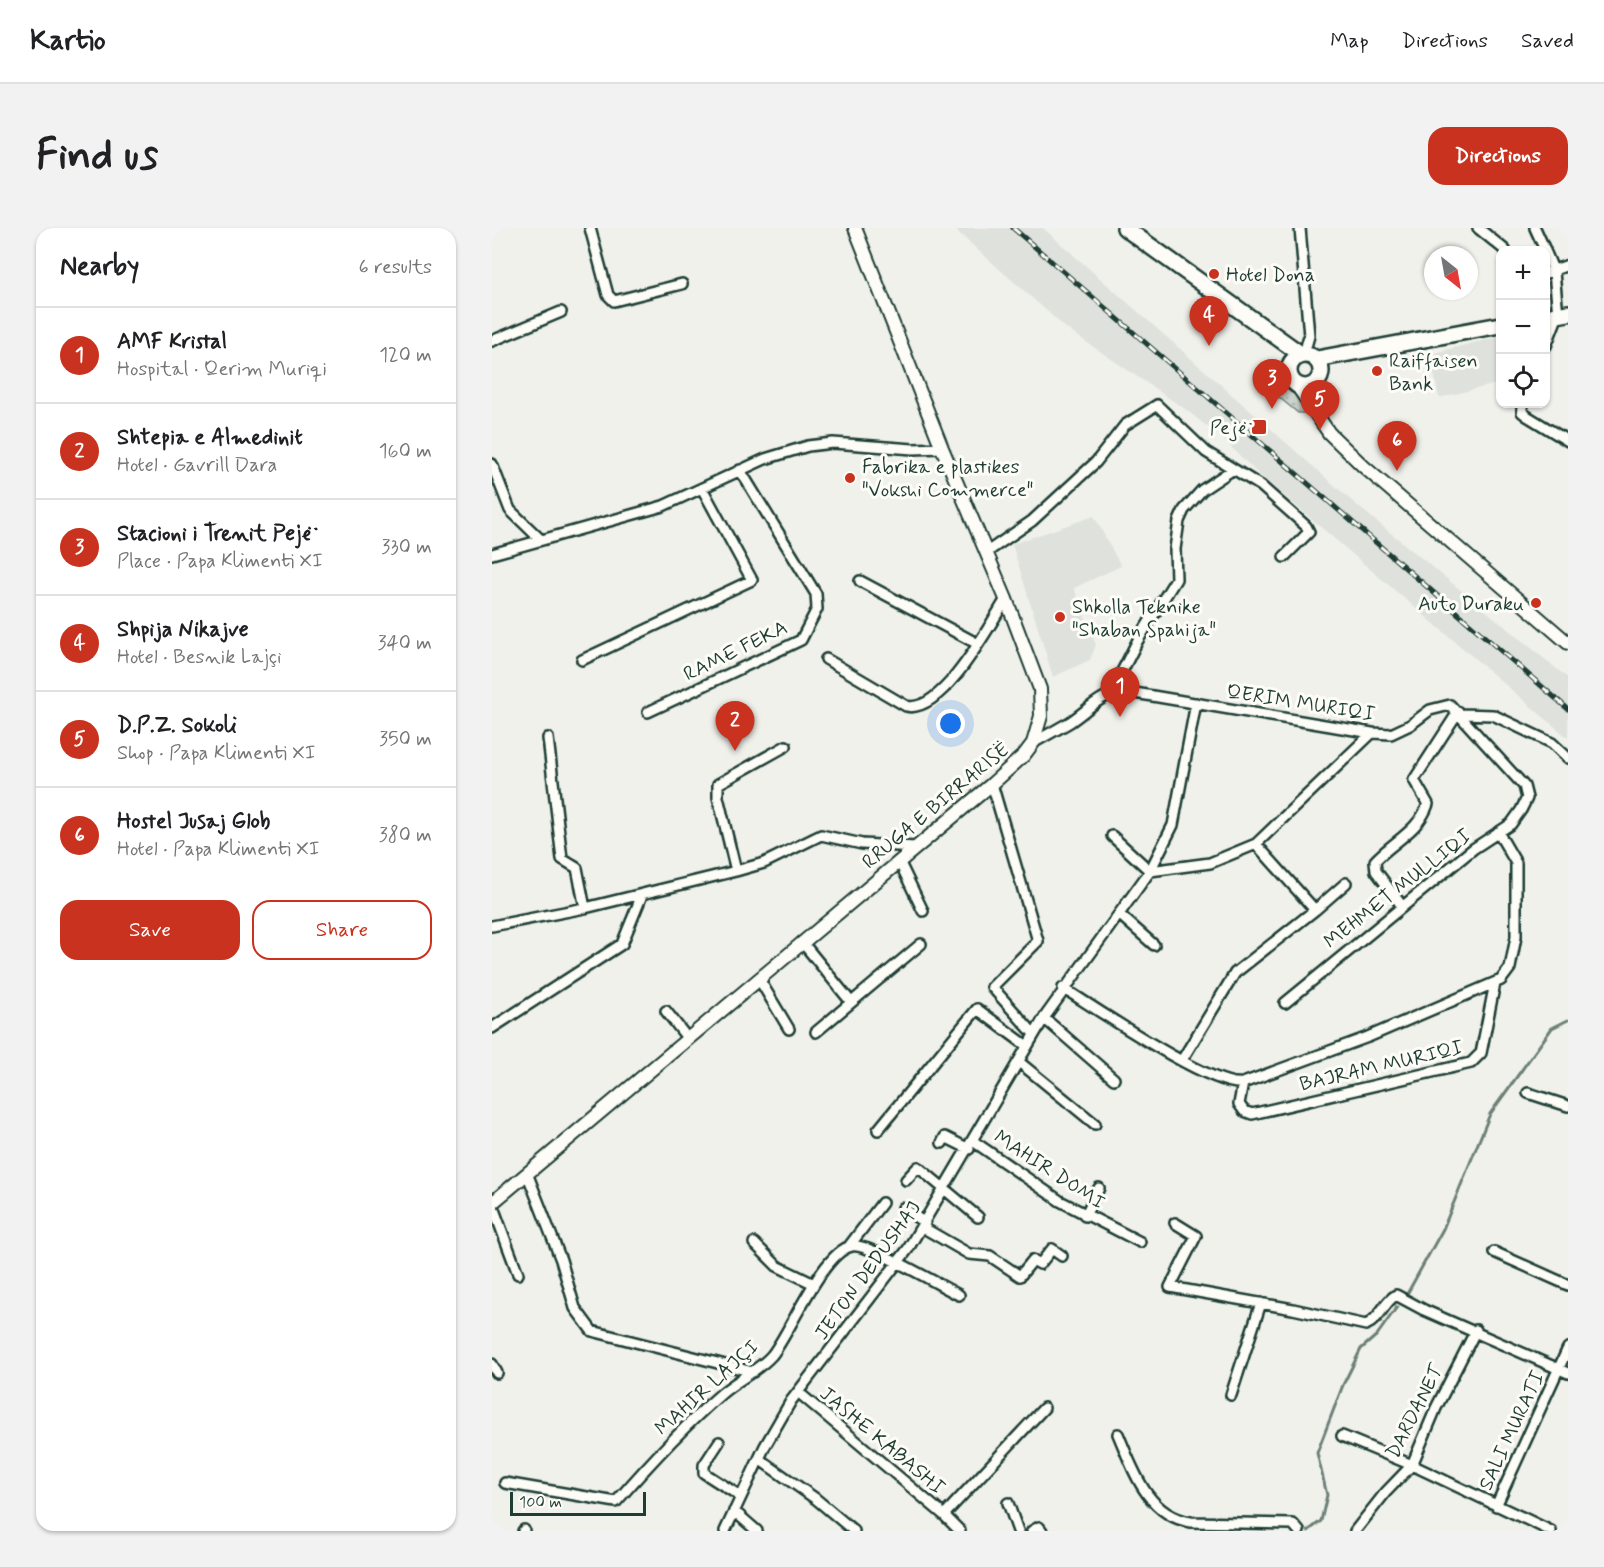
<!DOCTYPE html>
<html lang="en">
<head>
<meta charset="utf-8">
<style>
	:root { --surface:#fff; --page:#f2f2f2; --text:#202124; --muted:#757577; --line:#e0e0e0; --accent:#c8321e }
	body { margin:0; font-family:Mynerve,sans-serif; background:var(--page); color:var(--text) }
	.controls { position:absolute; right:18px; top:18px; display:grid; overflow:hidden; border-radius:12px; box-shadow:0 2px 4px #0004 }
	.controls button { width:54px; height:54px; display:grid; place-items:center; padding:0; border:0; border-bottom:2px solid var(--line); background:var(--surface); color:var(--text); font:30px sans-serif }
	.compass { position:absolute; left:932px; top:18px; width:54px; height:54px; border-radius:50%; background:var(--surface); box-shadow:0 2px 4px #0004; rotate:149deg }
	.scale { position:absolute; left:18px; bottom:15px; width:136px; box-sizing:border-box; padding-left:6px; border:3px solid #1f3d34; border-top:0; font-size:16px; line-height:21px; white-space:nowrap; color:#1f3d34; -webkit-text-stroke:4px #fdfcf7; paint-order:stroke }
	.you { position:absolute; left:459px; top:496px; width:21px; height:21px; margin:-15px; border:4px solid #fff; border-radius:50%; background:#1a73e8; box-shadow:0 0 0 9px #1a73e833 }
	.badge { display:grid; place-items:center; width:39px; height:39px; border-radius:50%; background:var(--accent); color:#fff; font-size:20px; font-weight:700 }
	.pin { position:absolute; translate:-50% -50px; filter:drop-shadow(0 2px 3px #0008) }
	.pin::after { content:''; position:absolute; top:32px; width:21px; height:18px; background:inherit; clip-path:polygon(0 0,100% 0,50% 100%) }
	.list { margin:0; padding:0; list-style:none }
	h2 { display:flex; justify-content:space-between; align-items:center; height:78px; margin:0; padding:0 24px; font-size:26px }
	h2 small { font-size:20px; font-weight:400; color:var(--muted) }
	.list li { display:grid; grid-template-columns:39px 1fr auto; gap:18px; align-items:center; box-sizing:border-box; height:96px; padding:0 24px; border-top:2px solid var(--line) }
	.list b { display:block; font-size:22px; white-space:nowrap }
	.list p { margin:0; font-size:20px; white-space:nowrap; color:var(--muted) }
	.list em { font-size:20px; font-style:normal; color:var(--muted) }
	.actions { display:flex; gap:12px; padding:18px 24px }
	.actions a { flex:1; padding:14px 0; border:2px solid var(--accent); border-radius:18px; text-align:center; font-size:21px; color:var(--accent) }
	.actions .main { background:var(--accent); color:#fff }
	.icon { flex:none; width:33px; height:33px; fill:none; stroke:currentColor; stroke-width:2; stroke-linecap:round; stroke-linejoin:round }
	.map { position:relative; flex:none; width:1076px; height:1303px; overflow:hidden; border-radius:18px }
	header { display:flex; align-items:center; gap:36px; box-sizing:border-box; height:84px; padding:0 30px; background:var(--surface); border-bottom:2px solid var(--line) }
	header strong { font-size:28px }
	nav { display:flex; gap:33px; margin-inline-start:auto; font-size:21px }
	.intro { display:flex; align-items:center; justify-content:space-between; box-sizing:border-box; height:144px; padding:0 36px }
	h1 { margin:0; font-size:42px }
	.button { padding:15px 27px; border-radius:18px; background:var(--accent); color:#fff; font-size:21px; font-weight:700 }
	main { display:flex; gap:36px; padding:0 36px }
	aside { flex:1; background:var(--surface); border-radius:18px; box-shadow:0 2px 4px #0004 }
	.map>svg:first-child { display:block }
	.built { fill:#dfe2dc }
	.grass { fill:url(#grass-dots); stroke:#768880; stroke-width:1.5 }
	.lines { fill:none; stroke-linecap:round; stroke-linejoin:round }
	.stream { stroke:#6c8077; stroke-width:3 }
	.minor-casing { stroke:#1f3d34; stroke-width:14 }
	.tertiary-casing { stroke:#1f3d34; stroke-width:16 }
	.primary-casing { stroke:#1f3d34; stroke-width:20 }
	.minor { stroke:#fdfcf7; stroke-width:9 }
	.tertiary { stroke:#fdfcf7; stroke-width:12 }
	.primary { stroke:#fdfcf7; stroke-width:15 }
	.rail-casing { stroke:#1f3d34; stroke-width:5 }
	.rail { stroke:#fdfcf7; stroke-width:3; stroke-dasharray:9; stroke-linecap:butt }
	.poi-dot { fill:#c8321e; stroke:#fdfcf7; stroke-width:2 }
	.labels { text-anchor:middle; stroke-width:6; stroke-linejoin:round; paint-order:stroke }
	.poi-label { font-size:20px; fill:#1f3d34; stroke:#fdfcf7; text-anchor:start }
	.street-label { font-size:20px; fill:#1f3d34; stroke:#fdfcf7 }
</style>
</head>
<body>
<header>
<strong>Kartio</strong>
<nav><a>Map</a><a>Directions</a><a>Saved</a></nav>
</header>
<div class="intro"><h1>Find us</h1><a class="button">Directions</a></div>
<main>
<aside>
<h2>Nearby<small>6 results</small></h2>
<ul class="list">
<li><span class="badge">1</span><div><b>AMF Kristal</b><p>Hospital · Qerim Muriqi</p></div><em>120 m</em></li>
<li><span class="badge">2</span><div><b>Shtepia e Almedinit</b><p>Hotel · Gavrill Dara</p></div><em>160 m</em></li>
<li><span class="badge">3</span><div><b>Stacioni i Trenit Pejë</b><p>Place · Papa Klimenti XI</p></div><em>330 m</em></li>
<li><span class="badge">4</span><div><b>Shpija Nikajve</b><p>Hotel · Besnik Lajçi</p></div><em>340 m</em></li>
<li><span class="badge">5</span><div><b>D.P.Z. Sokoli</b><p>Shop · Papa Klimenti XI</p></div><em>350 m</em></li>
<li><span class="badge">6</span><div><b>Hostel Jusaj Glob</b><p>Hotel · Papa Klimenti XI</p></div><em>380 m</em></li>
</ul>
<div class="actions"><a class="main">Save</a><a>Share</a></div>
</aside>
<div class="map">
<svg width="1076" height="1303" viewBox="0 0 1076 1303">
	<defs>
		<pattern id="grass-dots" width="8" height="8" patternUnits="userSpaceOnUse" patternTransform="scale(1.5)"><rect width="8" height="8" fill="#cdd3cd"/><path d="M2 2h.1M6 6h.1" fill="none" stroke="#b0b6b1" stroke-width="1.8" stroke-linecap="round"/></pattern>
	</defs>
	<rect width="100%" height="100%" fill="#f0f1eb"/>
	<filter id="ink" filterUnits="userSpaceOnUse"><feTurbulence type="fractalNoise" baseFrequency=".0167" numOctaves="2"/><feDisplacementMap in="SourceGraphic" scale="12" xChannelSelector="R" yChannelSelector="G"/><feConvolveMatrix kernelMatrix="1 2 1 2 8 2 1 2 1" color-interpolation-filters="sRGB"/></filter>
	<g filter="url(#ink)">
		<path class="built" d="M461,0H551L867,279L1076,450V510L763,243L731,211L693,181L575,101Z
			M1008,108V155L947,170L938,126Z
			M602,288L629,338L582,360L604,417L598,432L561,449L520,316Z"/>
		<path class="grass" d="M793,146L818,185H806L782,165Z"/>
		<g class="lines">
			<path class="stream" d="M915,1066L951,1001L998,886L1060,800L1076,792
				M816,1303L829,1293L835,1267L825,1225L851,1157L869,1121L885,1107L905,1079"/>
			<defs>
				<path id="minor" d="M98,0L116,67L122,73L190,56
					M808,0L817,108L812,126
					M986,0L1013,22
					M1043,0L1053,22
					M1054,25L1062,44L1066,87L1054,118
					M1054,45L1076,37
					M0,113L69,84
					M1030,176V184L1035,188L1076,213
					M0,236L18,282L49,312
					M495,324L540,293L604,234L633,197L665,177L714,224L769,258L814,298L817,304L792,329
					M0,326L171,278L273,231L316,218L341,215L421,221L450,220
					M368,353L486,416
					M334,431L414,478C450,487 497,398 514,371
					M90,432L260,352L211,262
					M619,465L646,412L684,351L683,321L687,293L692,282L710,262L740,242
					M156,484L309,412L325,381L324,366L248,242
					M969,486L1001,487L1060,515L1076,530
					M56,510L70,631L85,640L93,680
					M541,515C553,508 566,501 578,494C596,482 609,466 631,463L880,505L899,506L918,497L938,482L958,477L1032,558L1035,570L1029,582L1019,596L981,621L793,775
					M500,556L546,713L500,759L542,806
					M620,608L658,643L718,635L764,616L880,505
					M764,616L823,682L854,655
					M407,633L431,683
					M244,643L226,569V556L294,518
					M910,678L884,643L883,633C900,614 927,603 936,576L922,552L966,484
					M628,687L662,717
					M0,698L93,680L244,643L272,635L329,607L370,616L423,619
					M310,714L359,774
					M267,751L297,801
					M571,760C602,779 721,861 751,855L876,809L1009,752L1018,740L1024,709V635L1006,604
					M174,783L196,811
					M552,790L622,851
					M0,800L130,716L150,667
					M324,804L429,716
					M690,832L743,745L823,682
					M527,834L603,896
					M751,855L747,876L752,883L760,886L979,835L989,825L1003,755
					M1036,865L1076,878
					M386,902L485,781L535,818
					M481,913L568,973L648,1014
					M450,915L453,909L477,921
					M35,945L69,1032L83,1080L100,1103L261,1144
					M414,952L426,939L486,989
					M0,976L26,1046
					M411,980L433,995
					M593,988L607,960
					M683,995L704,1008L678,1059L801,1081L874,1097C889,1090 891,1075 904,1067L932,1082L1076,1145
					M430,999L477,1026L498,1028L528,1048L541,1032L548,1036L560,1021L570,1028
					M262,1015L285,1038L322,1056
					M358,1017L390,975
					M1002,1024L1076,1057
					M0,1136L5,1145
					M306,1164L452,1287L552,1180
					M739,1167L769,1075
					M626,1206C641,1241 655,1288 699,1294L801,1296L807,1303
					M850,1208L920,1237L1059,1303
					M227,1214L212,1237V1245L248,1268
					M267,1231L324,1271L362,1303
					M13,1255L124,1274C157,1236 191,1199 229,1166C245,1152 266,1143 280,1127C298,1105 331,1023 360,1018C375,1014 449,1058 467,1067
					M516,1275L526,1303
					M1004,1278L1076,1120
					M242,1283L265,1303
					M452,1287L468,1303
					M31,1303L32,1302
					M233,1303L273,1218L299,1173L416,1021L552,790L658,643L681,597L704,475
					M540,1303L547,1299L550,1303
					M863,1303L893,1265L920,1237L944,1180L984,1102"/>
				<path id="tertiary" d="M825,153L824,168L828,189
					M804,156L837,205L871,238L1076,415
					M0,975L500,556L532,527L541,515L549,488L548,461L514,371L450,220L363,0"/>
				<path id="primary" d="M633,0L810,127
					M1054,89L1076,85
					M797 143a16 16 0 1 1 32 0a16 16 0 1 1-32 0Z
					M825,131L1008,97"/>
			</defs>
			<use href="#minor" class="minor-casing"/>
			<use href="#tertiary" class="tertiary-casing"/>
			<use href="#primary" class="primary-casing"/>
			<use href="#minor" class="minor"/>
			<use href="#tertiary" class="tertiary"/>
			<use href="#primary" class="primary"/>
			<defs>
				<path id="rail" d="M521,0L1076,481"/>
			</defs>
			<use href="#rail" class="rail-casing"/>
			<use href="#rail" class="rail"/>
		</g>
	</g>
	<g class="poi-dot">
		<circle cx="722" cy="46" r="6"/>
		<circle cx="885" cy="143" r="6"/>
		<rect x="759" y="191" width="16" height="16" rx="3"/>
		<circle cx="358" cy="250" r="6"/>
		<circle cx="1044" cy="375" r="6"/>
		<circle cx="568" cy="389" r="6"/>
	</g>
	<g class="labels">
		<g class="poi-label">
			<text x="734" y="53">Hotel Dona</text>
			<text x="897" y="139">Raiffaisen<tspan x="897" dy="23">Bank</tspan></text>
			<text x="754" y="206" text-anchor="end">Pejë</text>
			<text x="370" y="245">Fabrika e plastikes<tspan x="370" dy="23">"Vokshi Commerce"</tspan></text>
			<text x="1032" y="382" text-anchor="end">Auto Duraku</text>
			<text x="580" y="385">Shkolla Teknike<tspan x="580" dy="23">"Shaban Spahija"</tspan></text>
		</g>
		<g class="street-label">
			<text transform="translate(243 422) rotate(-26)" y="7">RAME FEKA</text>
			<text transform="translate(809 474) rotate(9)" y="7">QERIM MURIQI</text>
			<text transform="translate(443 577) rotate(-40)" y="7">RRUGA E BIRRARISË</text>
			<text transform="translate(905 660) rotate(-38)" y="7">MEHMET MULLIQI</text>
			<text transform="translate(889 837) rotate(-13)" y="7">BAJRAM MURIQI</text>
			<text transform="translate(558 941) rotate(33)" y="7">MAHIR DOMI</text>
			<text transform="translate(375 1042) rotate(-54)" y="7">JETON DEDUSHAJ</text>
			<text transform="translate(214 1159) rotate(-42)" y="7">MAHIR LAJÇI</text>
			<text transform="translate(922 1183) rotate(-63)" y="7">DARDANET</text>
			<text transform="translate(1019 1202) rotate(-65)" y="7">SALI MURATI</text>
			<text transform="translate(391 1212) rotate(40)" y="7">JASHE KABASHI</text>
		</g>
	</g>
</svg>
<div class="controls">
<button>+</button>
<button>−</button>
<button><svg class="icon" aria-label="locate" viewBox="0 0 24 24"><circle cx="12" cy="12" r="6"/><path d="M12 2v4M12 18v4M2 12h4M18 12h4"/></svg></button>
</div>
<svg class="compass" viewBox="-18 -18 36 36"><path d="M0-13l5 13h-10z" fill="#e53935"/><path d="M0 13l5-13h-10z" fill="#757577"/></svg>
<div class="scale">100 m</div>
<div class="you"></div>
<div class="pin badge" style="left:628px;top:489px">1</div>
<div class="pin badge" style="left:243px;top:523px">2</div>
<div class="pin badge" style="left:780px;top:181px">3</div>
<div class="pin badge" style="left:717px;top:118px">4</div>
<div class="pin badge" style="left:828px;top:202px">5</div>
<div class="pin badge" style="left:905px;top:243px">6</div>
</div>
</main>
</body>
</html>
